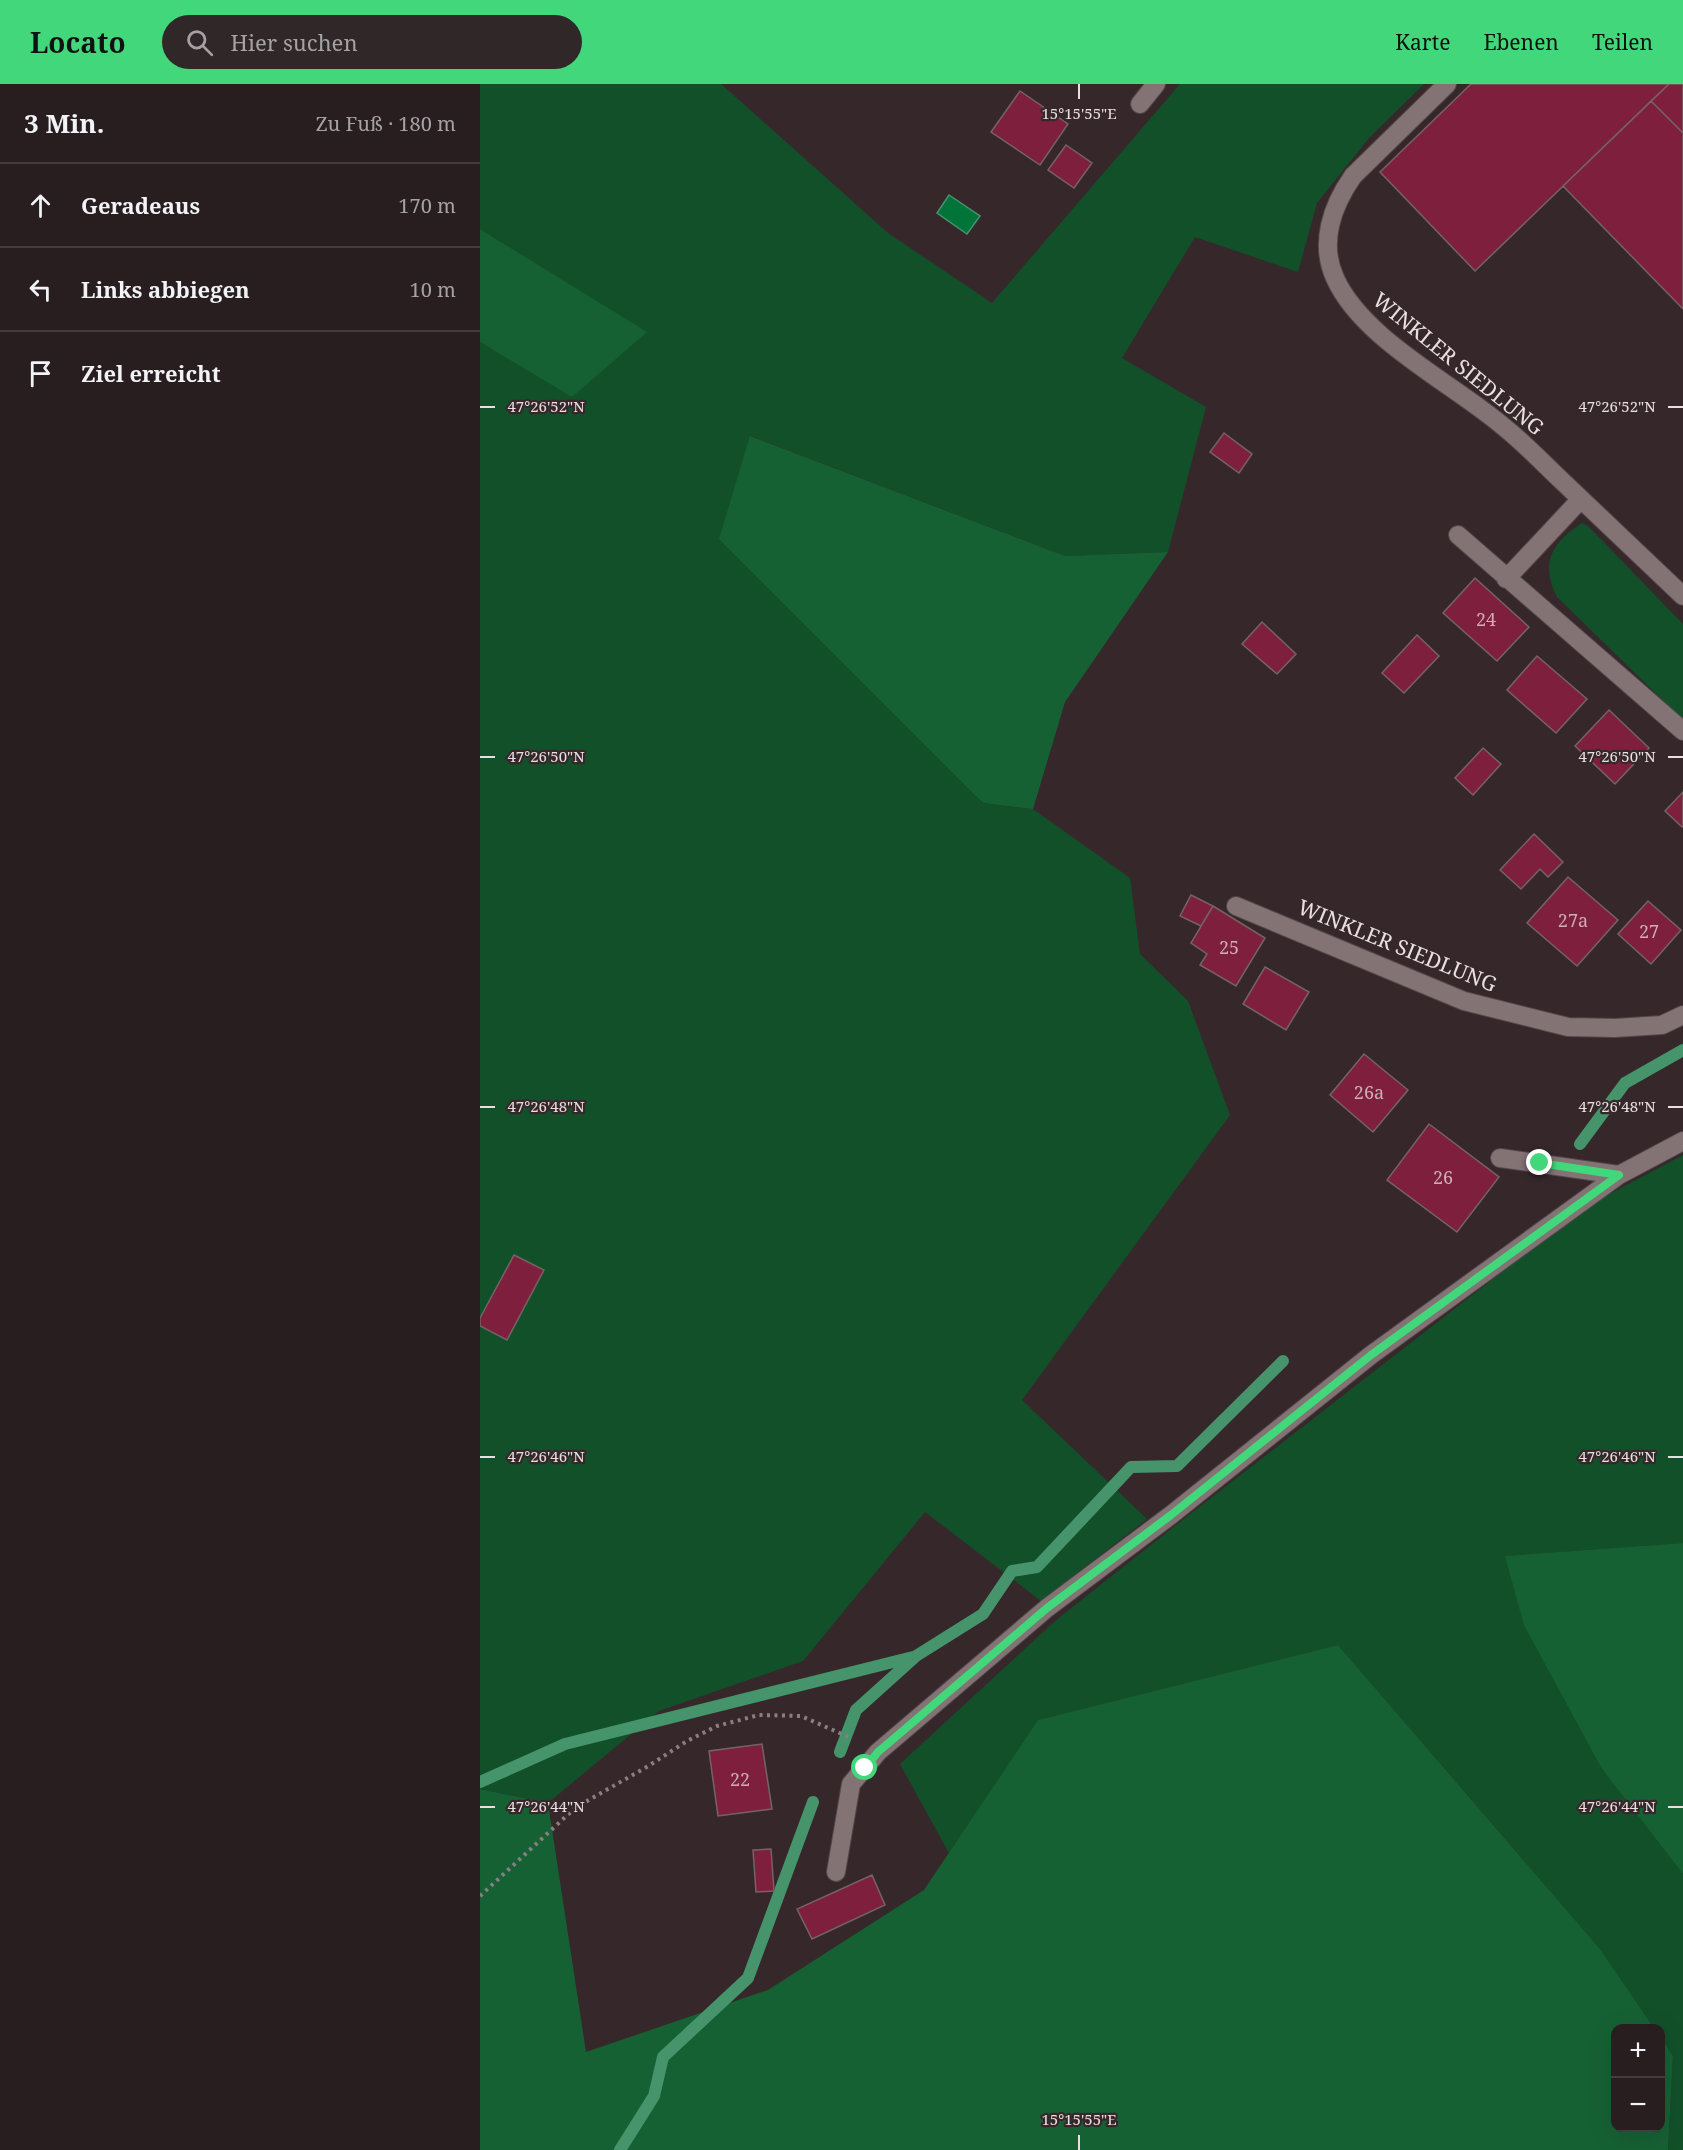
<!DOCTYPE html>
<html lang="de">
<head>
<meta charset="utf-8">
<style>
	:root { --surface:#281e20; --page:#302729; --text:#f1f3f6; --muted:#a5a2a5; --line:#443c3e; --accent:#42d77b }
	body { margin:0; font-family:"Noto Serif",serif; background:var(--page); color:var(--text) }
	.controls { position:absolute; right:18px; bottom:18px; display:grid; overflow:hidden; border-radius:12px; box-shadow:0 6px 24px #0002 }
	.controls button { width:54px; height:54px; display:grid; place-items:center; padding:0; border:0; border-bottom:2px solid var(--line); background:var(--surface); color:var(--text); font:30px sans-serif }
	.stop { position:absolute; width:18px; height:18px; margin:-14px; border:4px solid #42d77b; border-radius:50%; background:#fff }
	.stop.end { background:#42d77b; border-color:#fff; box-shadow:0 2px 6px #0008 }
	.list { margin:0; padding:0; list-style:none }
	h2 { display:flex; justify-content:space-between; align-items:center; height:78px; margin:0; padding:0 24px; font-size:26px }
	h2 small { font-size:20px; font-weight:400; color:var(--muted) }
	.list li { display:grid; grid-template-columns:39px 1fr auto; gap:18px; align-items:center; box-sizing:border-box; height:84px; padding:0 24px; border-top:2px solid var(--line) }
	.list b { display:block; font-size:22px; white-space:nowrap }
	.list em { font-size:20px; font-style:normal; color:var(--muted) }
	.icon { flex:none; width:33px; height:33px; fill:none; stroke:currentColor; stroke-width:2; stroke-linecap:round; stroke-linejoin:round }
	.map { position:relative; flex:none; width:1203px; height:2066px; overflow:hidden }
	header { display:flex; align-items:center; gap:36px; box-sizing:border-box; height:84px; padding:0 30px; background:var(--accent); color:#111 }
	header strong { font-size:28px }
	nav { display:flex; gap:33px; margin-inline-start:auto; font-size:21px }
	.search { width:420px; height:54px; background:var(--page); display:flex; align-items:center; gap:15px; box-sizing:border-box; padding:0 21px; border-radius:33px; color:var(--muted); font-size:22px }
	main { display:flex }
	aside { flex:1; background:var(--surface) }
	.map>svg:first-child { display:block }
	.green { fill:#12502a }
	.forest { fill:#166134 }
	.water { fill:#007439; stroke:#46946b; stroke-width:1.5 }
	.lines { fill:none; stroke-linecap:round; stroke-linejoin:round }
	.stream { stroke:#46946b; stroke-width:12 }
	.building { fill:#7e203d; stroke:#746366; stroke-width:1.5 }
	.lane-casing { stroke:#524749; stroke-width:20 }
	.street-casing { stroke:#524749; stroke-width:20 }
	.path { stroke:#8a7e80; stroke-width:4; stroke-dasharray:3 4.5; stroke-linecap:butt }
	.lane { stroke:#847375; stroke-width:18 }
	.street { stroke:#847375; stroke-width:18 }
	.route { stroke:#42d77b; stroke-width:8 }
	.ticks { fill:none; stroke:#e9dfe1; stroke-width:2 }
	.labels { text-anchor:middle; stroke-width:4.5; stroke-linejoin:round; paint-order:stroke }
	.number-label { font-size:18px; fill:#ceafb8 }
	.street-label { font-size:21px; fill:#e9dfe1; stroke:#36282a }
	.ticks-label { font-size:15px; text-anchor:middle; fill:#e9dfe1; stroke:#36282a; stroke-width:4.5; stroke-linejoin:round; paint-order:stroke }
</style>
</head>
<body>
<header>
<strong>Locato</strong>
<div class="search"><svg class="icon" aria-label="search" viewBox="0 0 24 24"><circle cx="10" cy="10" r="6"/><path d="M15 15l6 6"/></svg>Hier suchen</div>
<nav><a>Karte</a><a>Ebenen</a><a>Teilen</a></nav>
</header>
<main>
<aside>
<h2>3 Min.<small>Zu Fuß · 180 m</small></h2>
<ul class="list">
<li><svg class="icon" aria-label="ahead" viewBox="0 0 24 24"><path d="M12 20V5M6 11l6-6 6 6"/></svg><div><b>Geradeaus</b></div><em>170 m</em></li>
<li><svg class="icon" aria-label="left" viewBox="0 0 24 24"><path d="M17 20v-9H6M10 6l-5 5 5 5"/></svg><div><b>Links abbiegen</b></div><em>10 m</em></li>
<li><svg class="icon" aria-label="arrive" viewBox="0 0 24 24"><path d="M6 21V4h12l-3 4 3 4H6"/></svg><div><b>Ziel erreicht</b></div></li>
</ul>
</aside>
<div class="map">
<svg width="1203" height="2066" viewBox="0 0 1203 2066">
	<rect width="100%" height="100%" fill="#36282a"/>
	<path class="green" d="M0,0H241L408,149L512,219L700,0H944L889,54L837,119L818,188L715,153L642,274L726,323L688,468L585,472L271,352L502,719L553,725L650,794L660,870L708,917L750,1031L542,1316L667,1435L561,1517L445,1428L323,1577L179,1627L68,1719L0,1705V258L92,312L166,248L0,145Z
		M1102,439L1108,442L1203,540V636L1077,513C1060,480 1071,459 1102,439Z
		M1203,1071V1459L1026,1472L1122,1685L1203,1790V2066H1188L1193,1972L1181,1954L1180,1944H1174L1120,1865L858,1561L558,1636L469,1769L420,1680L575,1537L691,1445L1107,1122Z"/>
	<path class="forest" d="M0,145L167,248L92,313L0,258Z
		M270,352L585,472L688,468L585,618L553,725L503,719L239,455Z
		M1203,1459V1790L1122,1685L1044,1541L1025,1472Z
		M858,1561L1120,1865L1174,1944H1136V2044H1180L1181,1954L1193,1972L1188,2066H0V1705L68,1719L106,1968L288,1906L444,1806L558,1636Z"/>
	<path class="water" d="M469,111L500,132L487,150L457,129Z"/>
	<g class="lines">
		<path class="stream" d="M1100,1060L1145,999L1203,966
			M360,1668L376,1626L436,1572L503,1530L532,1487L557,1483L651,1383L697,1382L803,1277
			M0,1698L85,1660L433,1573
			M140,2066L174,2012L183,1973L268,1894L333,1718"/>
	</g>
	<path class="building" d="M991,0H1189L995,187L900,88Z
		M1189,0H1203V49L1171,17Z
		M540,7L588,40L560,81L511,48Z
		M1171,17L1203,49V225L1083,102Z
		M586,61L612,79L594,104L568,86Z
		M744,349L772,370L759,389L730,368Z
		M995,494L1049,543L1017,577L963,529Z
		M782,538L816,570L797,590L762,560Z
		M937,551L959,572L924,609L902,589Z
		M1057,572L1107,615L1076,649L1027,606Z
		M1129,626L1169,664L1135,700L1095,662Z
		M1003,664L1021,680L993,711L975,694Z
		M1203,708V742L1202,743L1185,727Z
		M1054,750L1083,778L1068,793L1060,785L1041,805L1020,786Z
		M1088,793L1138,836L1097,882L1047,839Z
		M711,811L733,822L721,842L700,832Z
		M1168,817L1201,846L1171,880L1138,850Z
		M733,822L785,854L756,902L720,881L727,870L711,859Z
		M785,883L829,908L806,946L763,920Z
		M884,970L928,1006L893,1048L850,1011Z
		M949,1040L1019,1093L977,1148L907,1096Z
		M34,1171L64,1186L27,1256L0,1242V1234Z
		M282,1660L292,1725L238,1732L229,1667Z
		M291,1765L294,1807L276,1808L273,1766Z
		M392,1791L405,1821L332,1855L317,1825Z"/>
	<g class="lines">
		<defs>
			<path id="lane" d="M1020,1074L1139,1091
				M356,1788L371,1700L398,1668L567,1524L691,1431L891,1271L1139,1091L1203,1057"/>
			<path id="street" d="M967,0L873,92C852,122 839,159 855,194C882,255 974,300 1024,343C1044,359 1062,378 1081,396C1122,435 1162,473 1203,512
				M660,20L676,0
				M978,451L1203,647
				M1026,495L1101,415
				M756,822L984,917L1088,943L1135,944L1182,941L1203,931"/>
		</defs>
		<use href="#lane" class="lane-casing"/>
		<use href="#street" class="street-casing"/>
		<path class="path" d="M0,1812L95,1724L170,1681L207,1657L237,1642L279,1631L321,1632L371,1654"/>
		<use href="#lane" class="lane"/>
		<use href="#street" class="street"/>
	</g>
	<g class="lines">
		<path class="route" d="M385,1684L398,1668L567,1524L691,1431L891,1271L1139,1091L1060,1079"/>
	</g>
	<path class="ticks" d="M599,0V15M0,323H15M1188,323H1203M0,673H15M1188,673H1203M0,1023H15M1188,1023H1203M0,1373H15M1188,1373H1203M0,1723H15M1188,1723H1203M599,2051V2066"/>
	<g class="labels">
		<g class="number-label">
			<text x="1006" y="542">24</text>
			<text x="1093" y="843">27a</text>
			<text x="1169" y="854">27</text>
			<text x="749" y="870">25</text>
			<text x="889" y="1015">26a</text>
			<text x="963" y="1100">26</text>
			<text x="260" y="1702">22</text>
		</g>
		<g class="street-label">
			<text transform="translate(978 280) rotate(39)" y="7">WINKLER SIEDLUNG</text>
			<text transform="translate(917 862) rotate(22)" y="7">WINKLER SIEDLUNG</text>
		</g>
	</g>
	<g class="ticks-label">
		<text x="599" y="35">15°15'55"E</text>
		<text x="66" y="328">47°26'52"N</text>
		<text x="1137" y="328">47°26'52"N</text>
		<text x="66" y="678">47°26'50"N</text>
		<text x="1137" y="678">47°26'50"N</text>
		<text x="66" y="1028">47°26'48"N</text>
		<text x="1137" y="1028">47°26'48"N</text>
		<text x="66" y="1378">47°26'46"N</text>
		<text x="1137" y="1378">47°26'46"N</text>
		<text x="66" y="1728">47°26'44"N</text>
		<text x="1137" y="1728">47°26'44"N</text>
		<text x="599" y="2041">15°15'55"E</text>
	</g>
</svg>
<div class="controls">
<button>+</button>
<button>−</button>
</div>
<div class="stop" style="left:385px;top:1684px"></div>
<div class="stop end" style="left:1060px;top:1079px"></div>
</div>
</main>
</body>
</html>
